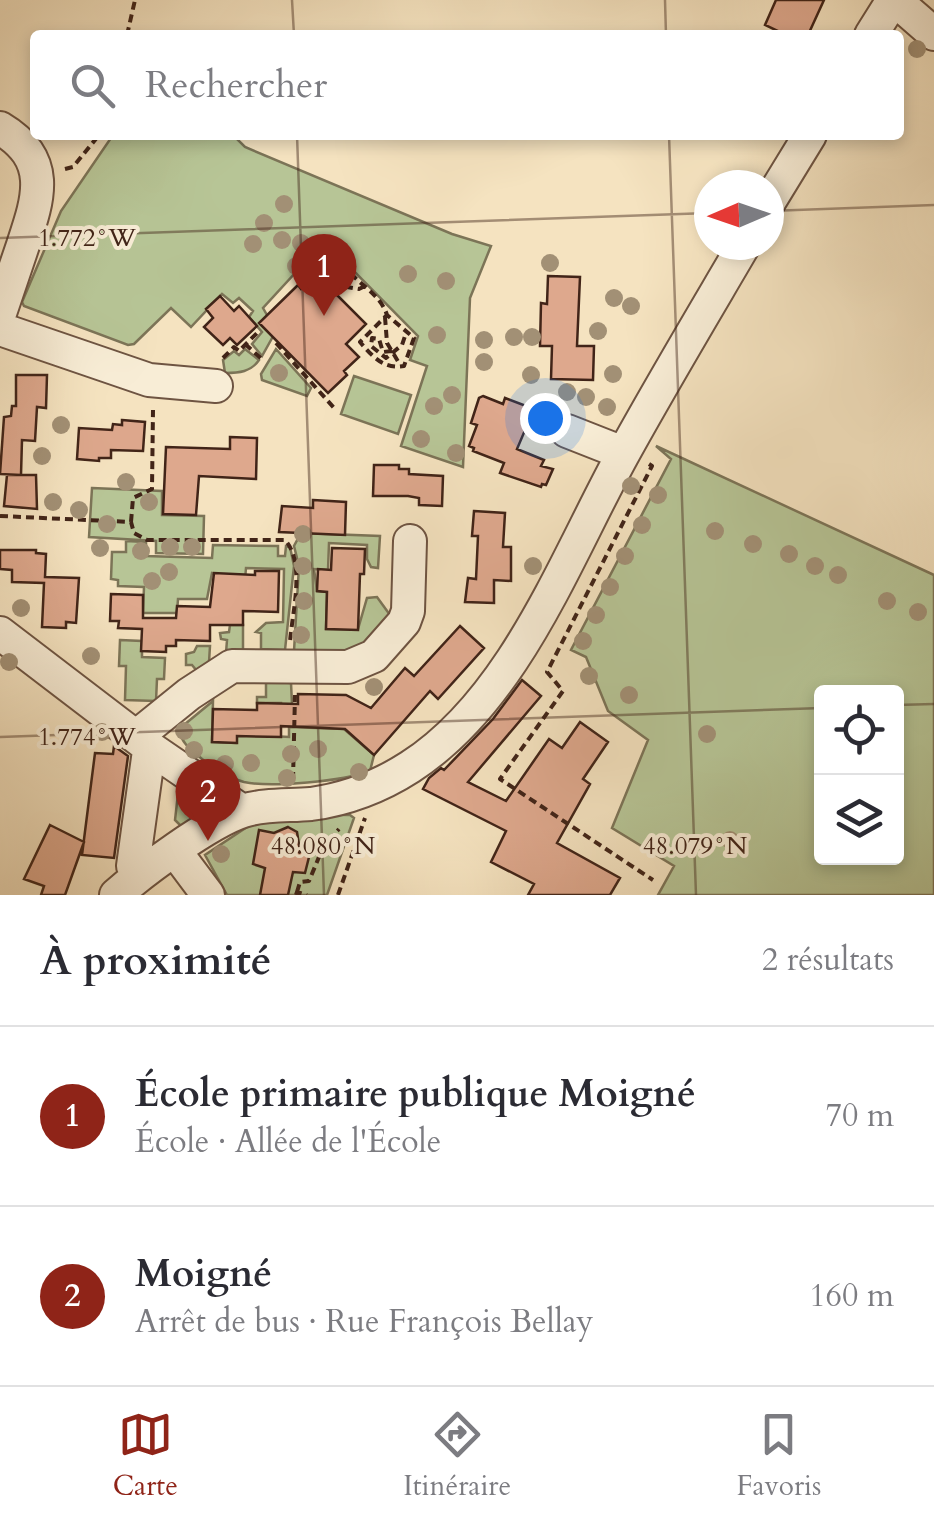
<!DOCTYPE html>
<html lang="fr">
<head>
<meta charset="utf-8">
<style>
	:root { --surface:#fff; --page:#f2f2f3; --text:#2b2b33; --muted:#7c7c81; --line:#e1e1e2; --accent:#8f2418 }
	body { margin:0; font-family:Cardo,serif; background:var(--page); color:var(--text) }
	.controls { position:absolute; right:30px; bottom:30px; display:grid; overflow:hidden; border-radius:10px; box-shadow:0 5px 15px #0003 }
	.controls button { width:90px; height:90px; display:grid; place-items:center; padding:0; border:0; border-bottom:2px solid var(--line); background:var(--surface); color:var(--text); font:50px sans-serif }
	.compass { position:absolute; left:694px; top:170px; width:90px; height:90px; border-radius:50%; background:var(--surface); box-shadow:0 5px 15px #0003; rotate:268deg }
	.you { position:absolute; left:545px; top:418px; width:35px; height:35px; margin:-25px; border:8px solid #fff; border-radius:50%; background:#1a73e8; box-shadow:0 0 0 15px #1a73e833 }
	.badge { display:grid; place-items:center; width:65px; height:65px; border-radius:50%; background:var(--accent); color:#fff; font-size:32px; font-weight:700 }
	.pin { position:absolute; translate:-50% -82px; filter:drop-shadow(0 2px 5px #0008) }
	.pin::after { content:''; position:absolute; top:52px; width:35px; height:30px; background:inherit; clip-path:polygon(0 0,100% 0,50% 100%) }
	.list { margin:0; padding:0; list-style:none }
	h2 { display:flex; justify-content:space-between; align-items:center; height:130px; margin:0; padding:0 40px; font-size:42px }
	h2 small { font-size:32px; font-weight:400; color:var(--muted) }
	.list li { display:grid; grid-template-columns:65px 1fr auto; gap:30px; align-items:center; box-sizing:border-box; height:180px; padding:0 40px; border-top:2px solid var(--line) }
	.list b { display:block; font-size:38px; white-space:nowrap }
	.list p { margin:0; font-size:32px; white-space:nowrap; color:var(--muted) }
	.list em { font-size:32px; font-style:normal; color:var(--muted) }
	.icon { flex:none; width:55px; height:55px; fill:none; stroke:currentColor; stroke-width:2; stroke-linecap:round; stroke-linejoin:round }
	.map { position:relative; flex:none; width:934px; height:895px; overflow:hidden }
	.search { position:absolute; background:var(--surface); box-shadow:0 5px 15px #0003; left:30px; right:30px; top:30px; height:110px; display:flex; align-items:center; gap:25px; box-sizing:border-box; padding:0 35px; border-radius:10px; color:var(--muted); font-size:38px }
	.sheet { height:490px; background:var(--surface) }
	nav { display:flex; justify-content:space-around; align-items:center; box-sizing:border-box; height:140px; border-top:2px solid var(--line); background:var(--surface); font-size:28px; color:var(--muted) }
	nav a { display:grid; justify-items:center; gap:5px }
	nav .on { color:var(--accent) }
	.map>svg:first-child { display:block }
	.green { fill:#b7c596; stroke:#7c7457; stroke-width:2.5; fill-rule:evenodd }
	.building { fill:#dea88d; stroke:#412418; stroke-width:2.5 }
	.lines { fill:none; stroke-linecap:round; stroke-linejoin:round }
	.minor-casing { stroke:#6e5442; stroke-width:36 }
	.path { stroke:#412418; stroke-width:4; stroke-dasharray:8 5; stroke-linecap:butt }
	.minor { stroke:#f8edd6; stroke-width:32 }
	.tree { fill:#a29075 }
	.ticks { fill:none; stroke:#412418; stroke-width:2.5; stroke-opacity:0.45 }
	.ticks-label { font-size:25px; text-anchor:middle; fill:#412418; stroke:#f8edd6; stroke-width:8; stroke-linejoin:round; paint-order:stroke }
</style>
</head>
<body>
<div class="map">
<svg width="934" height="895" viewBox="0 0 934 895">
	<rect width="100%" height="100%" fill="#f5e3c0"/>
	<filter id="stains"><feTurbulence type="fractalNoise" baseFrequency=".002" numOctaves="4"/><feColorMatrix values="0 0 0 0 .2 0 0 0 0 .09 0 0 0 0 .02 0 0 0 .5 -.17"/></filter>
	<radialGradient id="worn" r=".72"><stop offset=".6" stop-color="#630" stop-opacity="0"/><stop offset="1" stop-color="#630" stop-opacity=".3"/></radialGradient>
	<path class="green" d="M113,135H233L245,147L452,234L491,246L470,298L463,467L401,446L427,366L410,360L418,336L340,257L323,273L308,259L263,308L276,331L262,356L252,344L262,332L249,317L253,311L239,298L233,303L222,294L191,327L171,308L134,344L128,345L24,306L22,302L61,211Z
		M245,349L259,360C251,372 239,373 225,373L223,360L234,351L239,355Z
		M276,349L311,388L307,396L262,380L261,374Z
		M354,376L411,395L398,434L341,414Z
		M656,446L934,575V895H658L674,866L612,828L648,740L608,711L586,657L571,650L671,459ZM822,692H896V858H822Z
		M92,488L162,491V515L204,516L203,554L156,553V541L89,537Z
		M301,533L380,536L378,568L371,567L367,559V545L329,543L328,570L314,569L317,591L327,592L326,629H358L367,598L377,597L390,615L357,653L294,651L299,566L294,546Z
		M126,541L146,542V556L212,558L213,545L278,546V556H285L286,546L290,547L294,566L285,650L261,649V633L256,632L266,623L283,622L284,569L246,568L245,580L212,573L207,599H178L177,613H143L144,587L118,586V580L111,579L112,552H126Z
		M230,625H243V650L226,653L227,640L221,639L220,633L229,632Z
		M120,640L142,641V657L165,658L164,679H157L156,701L125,700L126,666H119Z
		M197,646H210L209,662L197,671L192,665H186V654L194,652Z
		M266,681L291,683L292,704L281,712V703H257V697H266Z
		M213,701L212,742L236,743L237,734L289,737V727L344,729L374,755L370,771C343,781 272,788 244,782C228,778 214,768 202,759C191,750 181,743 179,729Z
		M179,785L205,803L204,812L183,828L175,820Z
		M275,814L350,815L354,818L327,895H227L205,855L256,821Z"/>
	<path class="building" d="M776,0H824L808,35H786L765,25Z
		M317,275L366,324L346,344L359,357L344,371L347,375L328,393L259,323L298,285L301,289Z
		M548,276L580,277L577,346H594L593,380L551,379L552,346H540L541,303L547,304Z
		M220,296L234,311L239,306L257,326L237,345L230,338L223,345L204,327L213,318L206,309Z
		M16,375H47L46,408L37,407L35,441L22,440L21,475L0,474L4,417L11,416L12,406H16Z
		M483,396L503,404L505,398L534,409L517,449L544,460L541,466L553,469L546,485L542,484L541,487L500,473L504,463L473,451L474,448L469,446L477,425L471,423L479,398Z
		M122,420L145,422L143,451L111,450V458H99V461L77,459L79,428L112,430L113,424L122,425Z
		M230,437L257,438L256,479L199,476L196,515L163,514L166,447L230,449Z
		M374,465H399V469H409V474L443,476L442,506L419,505V498L408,496H373Z
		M7,475H36L37,509L4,506Z
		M313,500L346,502L345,535L279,532L282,506L313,508Z
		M474,511L505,513L503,547H511V581L494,580V603L465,602L468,578L476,579L478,536H472Z
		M332,548L365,549L364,574H360L358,630L326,629L327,592L317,591L318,569L331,570Z
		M0,550H36V553L46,554L45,577L79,578L76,623L66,622V628L42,627L44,583L12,582V570L0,569Z
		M255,571H279L278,612L243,611V625H210V641L176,640V646H166V652L141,651L142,629L118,628L119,621H110L111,594L143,595V618H176L177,606L210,607L214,573L255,575Z
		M460,626L484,648L438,699L430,691L374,755L345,729L281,726V737L237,736V743L212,742L213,709L257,710V703L298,704V694L346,695L371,708L405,668L414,676Z
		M522,680L541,696L468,782L506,801L549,739L562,748L580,722L608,742L583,779L590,784L557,843L620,878L610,895H528L534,884L491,862L506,831L423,789L429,778L441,768L444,770L493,719Z
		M114,746L128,756L114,858L82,855L95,753L113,754Z
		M50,825L84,842L65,895H41L44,886L24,879Z
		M288,827L297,832L300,851L310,853L305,873L293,872L288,895H260L265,868L253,864L259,830L274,833Z"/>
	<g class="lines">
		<defs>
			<path id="minor" d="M895,0L934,34
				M871,35L893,0
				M0,128C52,159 39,197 23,245C15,268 8,290 0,313
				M769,202L810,135
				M0,329L149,380L216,386
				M567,431L623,453
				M0,633L153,750L242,811
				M137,736L189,694L232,666L348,667L374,656L404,622L408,611L410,541
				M175,851L208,895
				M138,876L133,866L148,758L153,750
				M116,895C143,871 209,822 243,811C264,804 288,806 311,804C347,799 379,787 410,767C514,700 565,560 622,456C661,385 703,315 744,245"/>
		</defs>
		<use href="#minor" class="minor-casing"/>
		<path class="path" d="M127,35L135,0
			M65,169L73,167L99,135
			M365,286L359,289L347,287L335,268L342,262C355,284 379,291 387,315L360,342C372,356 384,370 404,366L414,338L387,315
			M385,317L387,343L399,363
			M276,343L335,409
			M245,344L264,361
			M392,351L383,352L379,339L372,338L371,346L386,358L402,345L406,333
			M223,358L234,347L239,351L258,332
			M649,464L652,466L547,672L563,691L500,779L653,880
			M0,516L131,522L134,533L147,540H285C306,563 292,613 290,642
			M131,522L133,498L152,489L153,410
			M293,780L295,695
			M297,892L300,882L309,881L324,845L339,829
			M296,895L297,892L307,895
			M338,895L365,818"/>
		<use href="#minor" class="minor"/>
	</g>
	<g class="tree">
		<circle cx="917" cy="49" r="9"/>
		<circle cx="284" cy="204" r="9"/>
		<circle cx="264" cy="223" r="9"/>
		<circle cx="282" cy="240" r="9"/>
		<circle cx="301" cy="243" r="9"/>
		<circle cx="253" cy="244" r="9"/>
		<circle cx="550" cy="263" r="9"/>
		<circle cx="296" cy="266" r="9"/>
		<circle cx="408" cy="274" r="9"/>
		<circle cx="446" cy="281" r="9"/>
		<circle cx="614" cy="298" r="9"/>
		<circle cx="631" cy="306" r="9"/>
		<circle cx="598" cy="331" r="9"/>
		<circle cx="437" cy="335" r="9"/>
		<circle cx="514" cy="337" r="9"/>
		<circle cx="532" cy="337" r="9"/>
		<circle cx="484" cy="340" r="9"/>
		<circle cx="484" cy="362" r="9"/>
		<circle cx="279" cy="373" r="9"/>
		<circle cx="613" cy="374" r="9"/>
		<circle cx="531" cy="375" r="9"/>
		<circle cx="567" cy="392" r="9"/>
		<circle cx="452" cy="395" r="9"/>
		<circle cx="586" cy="397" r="9"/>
		<circle cx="434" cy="406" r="9"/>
		<circle cx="607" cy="407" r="9"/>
		<circle cx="61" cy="425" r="9"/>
		<circle cx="421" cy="439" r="9"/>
		<circle cx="456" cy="453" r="9"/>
		<circle cx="42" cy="456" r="9"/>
		<circle cx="126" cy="482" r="9"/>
		<circle cx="631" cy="486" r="9"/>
		<circle cx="658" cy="495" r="9"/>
		<circle cx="53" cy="502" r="9"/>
		<circle cx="149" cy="502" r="9"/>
		<circle cx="79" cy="510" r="9"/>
		<circle cx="107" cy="524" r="9"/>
		<circle cx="642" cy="525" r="9"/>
		<circle cx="715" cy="531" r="9"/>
		<circle cx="303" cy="534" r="9"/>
		<circle cx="753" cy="544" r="9"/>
		<circle cx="170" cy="547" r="9"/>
		<circle cx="192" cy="547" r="9"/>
		<circle cx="100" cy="548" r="9"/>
		<circle cx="141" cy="551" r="9"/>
		<circle cx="789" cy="554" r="9"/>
		<circle cx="625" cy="556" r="9"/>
		<circle cx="303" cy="566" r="9"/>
		<circle cx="533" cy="566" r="9"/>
		<circle cx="815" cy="566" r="9"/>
		<circle cx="169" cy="572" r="9"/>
		<circle cx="838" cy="575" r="9"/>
		<circle cx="152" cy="581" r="9"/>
		<circle cx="610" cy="587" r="9"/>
		<circle cx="304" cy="601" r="9"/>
		<circle cx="887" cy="601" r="9"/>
		<circle cx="21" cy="608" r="9"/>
		<circle cx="918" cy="612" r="9"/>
		<circle cx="596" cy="615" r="9"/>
		<circle cx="301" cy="635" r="9"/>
		<circle cx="583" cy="641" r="9"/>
		<circle cx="91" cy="656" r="9"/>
		<circle cx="9" cy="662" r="9"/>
		<circle cx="589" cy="676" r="9"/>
		<circle cx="374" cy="687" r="9"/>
		<circle cx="629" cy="695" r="9"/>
		<circle cx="184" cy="731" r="9"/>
		<circle cx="102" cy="732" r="9"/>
		<circle cx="707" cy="734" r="9"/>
		<circle cx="318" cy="749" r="9"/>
		<circle cx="194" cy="750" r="9"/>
		<circle cx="291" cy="754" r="9"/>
		<circle cx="251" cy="763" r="9"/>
		<circle cx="225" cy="764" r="9"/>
		<circle cx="359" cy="772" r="9"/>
		<circle cx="287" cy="778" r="9"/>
		<circle cx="730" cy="840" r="9"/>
		<circle cx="221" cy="854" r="9"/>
	</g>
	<path class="ticks" d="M292,0L294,35M665,0L666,35M297,135L324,895M669,135L696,895M769,211L934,205M0,238L709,213M896,705L934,704M0,737L822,708"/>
	<g class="ticks-label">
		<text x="87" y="246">1.772°W</text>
		<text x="87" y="745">1.774°W</text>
		<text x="323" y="854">48.080°N</text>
		<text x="695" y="854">48.079°N</text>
	</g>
	<rect width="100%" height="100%" filter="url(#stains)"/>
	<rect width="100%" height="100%" fill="url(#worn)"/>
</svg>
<div class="controls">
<button><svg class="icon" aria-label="locate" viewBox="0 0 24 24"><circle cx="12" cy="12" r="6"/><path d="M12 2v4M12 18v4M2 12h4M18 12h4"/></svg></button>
<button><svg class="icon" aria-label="layers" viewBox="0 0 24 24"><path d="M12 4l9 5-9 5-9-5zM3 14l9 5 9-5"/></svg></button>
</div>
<svg class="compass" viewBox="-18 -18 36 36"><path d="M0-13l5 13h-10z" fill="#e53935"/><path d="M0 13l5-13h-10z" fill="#7c7c81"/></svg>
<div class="you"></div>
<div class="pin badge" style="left:324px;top:316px">1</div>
<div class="pin badge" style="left:208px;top:841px">2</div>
<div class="search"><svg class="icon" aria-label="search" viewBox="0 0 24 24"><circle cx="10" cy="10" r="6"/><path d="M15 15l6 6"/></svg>Rechercher</div>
</div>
<section class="sheet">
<h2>À proximité<small>2 résultats</small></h2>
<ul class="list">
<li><span class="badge">1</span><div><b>École primaire publique Moigné</b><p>École · Allée de l'École</p></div><em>70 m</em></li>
<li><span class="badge">2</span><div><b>Moigné</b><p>Arrêt de bus · Rue François Bellay</p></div><em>160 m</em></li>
</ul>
</section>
<nav>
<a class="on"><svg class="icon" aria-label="map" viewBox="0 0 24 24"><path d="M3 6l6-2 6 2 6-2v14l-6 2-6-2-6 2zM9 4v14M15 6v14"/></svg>Carte</a>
<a><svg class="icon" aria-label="directions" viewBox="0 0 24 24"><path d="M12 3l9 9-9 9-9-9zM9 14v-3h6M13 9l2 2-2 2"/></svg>Itinéraire</a>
<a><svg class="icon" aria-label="saved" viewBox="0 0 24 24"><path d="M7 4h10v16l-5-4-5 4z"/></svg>Favoris</a>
</nav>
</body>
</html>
